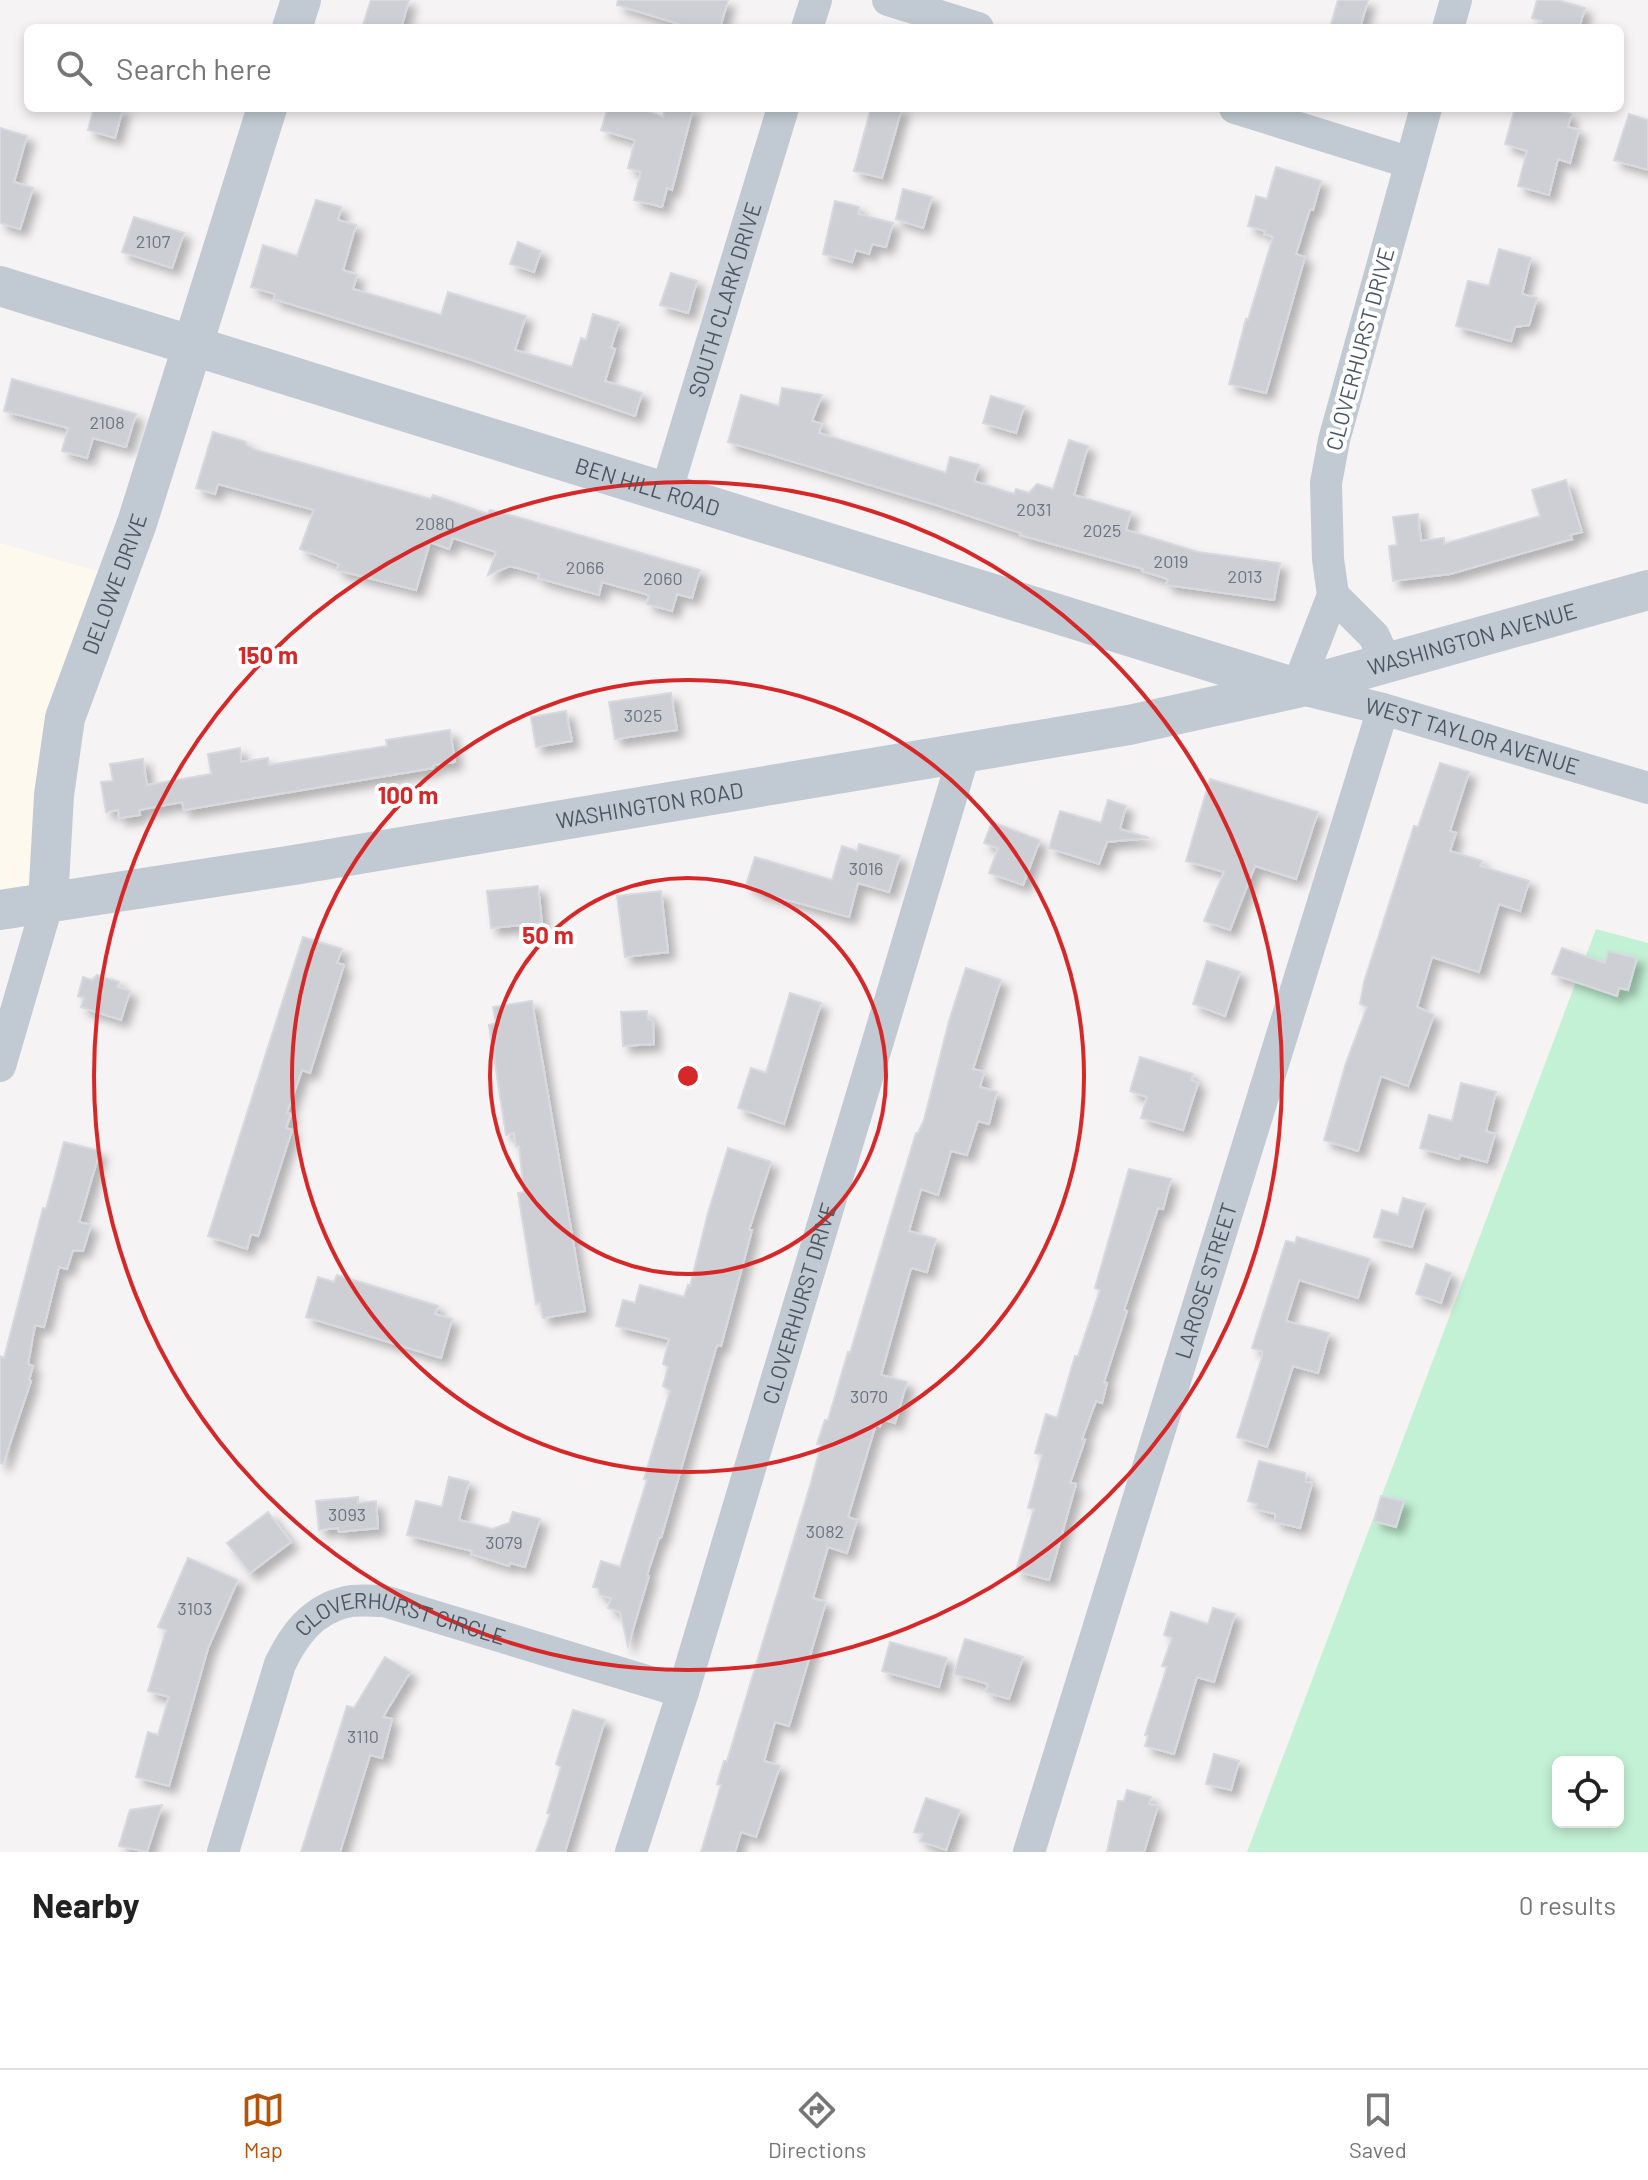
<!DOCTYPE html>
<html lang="en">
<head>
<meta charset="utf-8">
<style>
	:root { --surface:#fff; --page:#f6f6f6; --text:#222; --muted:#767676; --line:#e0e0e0; --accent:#b45309 }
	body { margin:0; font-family:Barlow,sans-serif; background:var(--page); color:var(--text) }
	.controls { position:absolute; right:24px; bottom:24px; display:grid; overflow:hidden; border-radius:12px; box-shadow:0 4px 12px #0003 }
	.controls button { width:72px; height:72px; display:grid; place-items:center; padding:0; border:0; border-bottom:2px solid var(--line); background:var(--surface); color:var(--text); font:40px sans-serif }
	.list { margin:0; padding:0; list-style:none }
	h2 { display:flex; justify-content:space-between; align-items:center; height:104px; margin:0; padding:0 32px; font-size:34px }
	h2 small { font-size:26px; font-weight:400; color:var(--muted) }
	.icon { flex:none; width:44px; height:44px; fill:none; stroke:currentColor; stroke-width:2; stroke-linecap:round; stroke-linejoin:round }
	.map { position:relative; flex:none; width:1648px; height:1852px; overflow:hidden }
	.search { position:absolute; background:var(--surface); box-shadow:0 4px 12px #0003; left:24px; right:24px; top:24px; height:88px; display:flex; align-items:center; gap:20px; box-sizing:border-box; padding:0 28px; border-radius:12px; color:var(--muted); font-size:30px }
	.sheet { height:216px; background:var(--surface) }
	nav { display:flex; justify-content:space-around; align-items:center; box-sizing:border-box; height:112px; border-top:2px solid var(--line); background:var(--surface); font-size:22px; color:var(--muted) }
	nav a { display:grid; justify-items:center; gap:4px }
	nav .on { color:var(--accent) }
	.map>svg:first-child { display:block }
	.commercial { fill:#fdf9ef }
	.green { fill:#c3f1d5; fill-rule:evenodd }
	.building { fill:#cdcfd5; stroke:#d7d9de; stroke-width:2; filter:url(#shadow) }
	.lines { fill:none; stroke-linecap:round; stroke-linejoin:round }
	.minor { stroke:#c1cad2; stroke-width:32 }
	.tertiary { stroke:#c1cad2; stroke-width:40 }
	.ring { fill:none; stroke:#d62828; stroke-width:4 }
	.labels { text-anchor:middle; stroke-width:8; stroke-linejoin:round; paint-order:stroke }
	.number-label { font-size:18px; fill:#6b747e }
	.street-label { font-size:22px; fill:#4a5661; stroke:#fff }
	.centre { fill:#d62828; stroke:#fff; stroke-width:4 }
	.ring-label { font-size:24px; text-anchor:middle; font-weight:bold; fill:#d62828; stroke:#fff; stroke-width:8; stroke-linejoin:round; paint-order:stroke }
</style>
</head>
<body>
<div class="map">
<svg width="1648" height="1852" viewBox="0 0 1648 1852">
	<defs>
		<filter id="shadow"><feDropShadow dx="7" dy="7" stdDeviation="4" flood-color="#0004"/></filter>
	</defs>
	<rect width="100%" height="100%" fill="#f5f3f3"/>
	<path class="commercial" d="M0,543L115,576L65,722L58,906L0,916Z"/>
	<path class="green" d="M1596,929L1648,943V1852H1247ZM1558,1762H1618V1822H1558Z"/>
	<path class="building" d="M371,0H409L401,28H362Z
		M618,0H728L720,28H692L617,5Z
		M1338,0H1368L1360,28H1330Z
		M1537,0H1558L1585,8L1579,28H1540L1542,21L1532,18Z
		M94,108H123L115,138L88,130Z
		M608,108H637L663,117L665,108H693L672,190L667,188L662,207L634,200L641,172L628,168L635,140L601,130Z
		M871,108H902L882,178L854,171Z
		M1515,108H1550L1571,114L1568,127L1579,130L1570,163L1558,159L1549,195L1518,186L1527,151L1505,144Z
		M1629,114L1648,120V170L1614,160Z
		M0,128L27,136L14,182L33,188L20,229L0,223Z
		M1276,167L1321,181L1313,210L1310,209L1296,254L1305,257L1266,393L1229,384L1246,319L1248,320L1273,237L1264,234L1265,231L1248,226L1256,196L1267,199Z
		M903,189L932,197L923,228L896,219Z
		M316,200L341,207L338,220L356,225L343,270L357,275L353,289L441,315L448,292L526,316L515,350L572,367L581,338L586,340L593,314L619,322L611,348L615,349L605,381L642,393L635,416L469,359L274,299L275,294L251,287L263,245L297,256Z
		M835,201L859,207L858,214L893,223L886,247L872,244L869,254L856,250L852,262L823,254Z
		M134,217L184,233L172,268L122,252Z
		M518,242L541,251L534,272L510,264Z
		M1499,249L1531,258L1522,294L1537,298L1529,325L1515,327L1511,341L1456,326L1468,281L1489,286Z
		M671,273L697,281L688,313L660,305Z
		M12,379L136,414L126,447L93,438L87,458L62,451L68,428L4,411Z
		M782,388L822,395L812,421L822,424L819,433L946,473L950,457L979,465L974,481L1014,494L1016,489L1029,493L1037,484L1053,489L1069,440L1088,446L1074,495L1131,512L1126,530L1198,552L1280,563L1274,600L1166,585L1168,579L1142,571L1143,569L1020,535L1021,533L936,505L728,442L741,395L779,406Z
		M991,396L1024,406L1016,433L983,423Z
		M213,432L246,442V445L256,450L431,499L433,495L488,514L490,510L517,517L700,570L692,598L677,594L672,611L647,604L649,595L602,582L599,595L538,578L539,574L510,566L488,575L496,552L453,538L449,549L430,542L416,590L337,570L339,564L300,549L314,510L218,484L215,494L196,488Z
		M1566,480L1582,532L1570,535L1572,539L1450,574L1393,581L1389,546L1397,545L1393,517L1418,514L1421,541L1444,538V544L1540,516L1532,490Z
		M671,693L677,730L615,739L609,702Z
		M566,711L572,741L536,747L531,717Z
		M450,730L455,762L434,765L433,768L184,810L182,802L139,810L140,815L119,818L118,810L106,812L101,782L113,781L110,764L143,759L147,785L211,774L208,754L240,748L241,762L268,758L269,765L387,746L386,740Z
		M1440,763L1469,772L1450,831L1456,833L1450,851L1482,861L1480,866L1529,881L1520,911L1499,904L1479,972L1432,957L1417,1007L1434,1015L1408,1086L1381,1076L1358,1151L1324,1140L1346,1063L1367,1007L1360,1004L1364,982L1414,826L1418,827Z
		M1210,779L1318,812L1296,879L1255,866L1230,930L1204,921L1224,872L1186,861Z
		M1108,800L1126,806L1120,829L1149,838L1107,842L1099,864L1049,848L1060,811L1101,823Z
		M992,822L1040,840L1023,885L989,873L998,848L984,843Z
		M859,844L900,856L889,892L858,883L849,917L755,891V888L746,885L755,857L832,880L842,846L857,851Z
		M538,886L542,923L491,928L487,891Z
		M661,891L668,952L625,957L617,896Z
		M303,937L342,949L337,963L344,965L310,1073L302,1070L287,1113L291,1114L286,1128L292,1130L258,1236L251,1234L247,1249L208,1236Z
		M1562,948L1605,963L1608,951L1637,958L1628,990L1619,988L1617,996L1552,974Z
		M1207,961L1240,972L1225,1016L1193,1004Z
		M966,968L1001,980L973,1069L984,1072L980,1087L997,1092L989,1124L978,1121L967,1155L951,1151L938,1195L921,1189L909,1231L936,1239L927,1272L911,1268L881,1375L907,1382L895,1423L882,1419L880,1426L876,1424L848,1517L857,1520L847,1553L828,1547L813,1598L826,1602L789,1726L775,1722L764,1761L780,1766L756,1837L741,1832L735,1852H701L721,1785L717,1784L724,1761H727L810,1486L821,1445L817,1444L825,1420H828L848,1352L850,1353L916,1133H918L924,1120L949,1021Z
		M97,975L119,982L117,987L130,991L121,1020L81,1007L84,998L78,996L83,977L92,980Z
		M790,993L821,1003L784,1124L738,1108L751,1068L766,1073Z
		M532,1001L585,1311L543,1318L540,1303L536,1304L518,1193L524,1192L519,1146H516L514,1133L506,1135L489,1025L496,1023L493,1007Z
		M647,1011L648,1019L653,1021L654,1044L623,1046L621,1012Z
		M1140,1057L1193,1074L1191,1080L1198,1083L1183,1130L1141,1118L1147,1097L1130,1091Z
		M1461,1083L1496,1092L1486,1131L1495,1134L1487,1162L1460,1155L1459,1159L1420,1148L1429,1115L1452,1121Z
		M64,1142L100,1151L79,1222L91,1225L83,1251L73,1250L67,1269L59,1267L44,1327L35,1325L28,1364L33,1366L29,1380L31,1381L3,1464L0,1463V1356L4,1358L43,1208L46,1209Z
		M728,1148L771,1162L749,1230H752L721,1346L717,1345L661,1538H659L647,1575L649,1576L628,1646L620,1612L608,1608L611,1598L600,1595L598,1588L593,1587L601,1561L620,1567L647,1480L644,1479L670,1391L663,1386L668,1367L663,1364L669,1339L616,1326L623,1300L635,1303L640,1285L684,1297L688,1285L690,1286L708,1213Z
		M1129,1169L1171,1179L1163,1209L1158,1208L1124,1310L1127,1311L1104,1382L1107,1383L1102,1403L1096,1401L1082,1439L1085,1440L1070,1483L1076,1484L1049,1580L1016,1571L1034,1509L1028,1508L1042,1455L1035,1453L1046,1414L1057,1418L1075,1356H1078L1100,1290L1095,1288Z
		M1403,1198L1425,1204L1412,1247L1374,1237L1382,1210L1398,1215Z
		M1297,1237L1370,1259L1358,1298L1299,1280L1286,1321L1329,1333L1318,1373L1293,1366L1267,1447L1237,1437L1262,1357V1351L1252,1348L1286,1241L1295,1243Z
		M1426,1264L1451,1273L1441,1303L1416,1294Z
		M337,1275L438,1306L435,1314L452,1319L441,1358L306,1317L318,1277L334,1282Z
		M1259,1461L1305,1473L1306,1482L1312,1483L1300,1528L1275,1522V1514L1256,1509L1257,1504L1248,1501Z
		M449,1477L469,1482L459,1520L492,1529L509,1523L513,1512L540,1519L525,1567L510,1563L509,1566L471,1554L472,1551L407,1535L416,1501L442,1507Z
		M1381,1496L1404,1501L1396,1527L1374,1521Z
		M358,1497V1503L376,1501L378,1528L339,1532L338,1528L319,1530L316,1501Z
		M268,1512L291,1542L250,1573L227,1543Z
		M188,1558L238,1580L208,1648L169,1786L136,1777L148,1732L158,1735L169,1697L148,1691L166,1630L158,1627Z
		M1213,1608L1235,1614L1214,1682L1197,1677L1174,1754L1145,1746L1148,1736L1145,1735L1167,1667L1162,1666L1172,1638L1164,1635L1171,1612L1208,1624Z
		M965,1639L1023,1657L1009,1699L986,1692L988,1684L954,1674Z
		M890,1642L947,1658L939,1687L882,1671Z
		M385,1657L410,1672L383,1717L392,1719L382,1758L370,1755L340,1852H301L347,1706L354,1708Z
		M573,1710L605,1720L565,1852H536L550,1814L547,1813L561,1767L556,1764Z
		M1214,1754L1239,1761L1231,1790L1206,1784Z
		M1127,1790L1151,1797L1149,1804L1158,1806L1144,1852H1107L1118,1801H1124Z
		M926,1798L960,1810L946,1850L920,1841L923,1834L914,1832Z
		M162,1805L147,1852L119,1846L130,1810Z"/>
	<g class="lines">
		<g class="minor">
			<path d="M888,0L978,28"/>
			<path d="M807,28L816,0"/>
			<path d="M1448,28L1456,0"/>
			<path d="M1235,108L1411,163"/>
			<path id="s1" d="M1426,108L1334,440L1326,483L1328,559L1333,595L1297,688L1383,709L1648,788"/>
			<path id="s2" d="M666,493L783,108"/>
			<path d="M1333,595L1374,636L1387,665"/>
			<path d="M0,1066L48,902"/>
			<path id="s3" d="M223,1852L280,1664C294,1635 312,1610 346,1602C357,1599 372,1601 384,1601L683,1692"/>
			<path id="s4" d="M631,1852L683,1692L964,754"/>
			<path id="s5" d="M1029,1852L1383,709"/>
		</g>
		<g class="tertiary">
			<path d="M292,28L301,0"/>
			<path id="s6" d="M0,286L1293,687"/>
			<path id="s7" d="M48,902L54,795L65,718L137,523L267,108"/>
			<path id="s8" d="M0,910L294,865L1129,725L1297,688L1648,590"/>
		</g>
	</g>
	<g class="ring">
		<circle cx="688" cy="1076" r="198"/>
		<circle cx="688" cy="1076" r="396"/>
		<circle cx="688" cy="1076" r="594"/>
	</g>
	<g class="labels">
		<g class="number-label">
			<text x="153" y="248">2107</text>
			<text x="107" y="429">2108</text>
			<text x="1034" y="516">2031</text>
			<text x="435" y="530">2080</text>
			<text x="1102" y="537">2025</text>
			<text x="1171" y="568">2019</text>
			<text x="585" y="574">2066</text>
			<text x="1245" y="583">2013</text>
			<text x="663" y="585">2060</text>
			<text x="643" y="722">3025</text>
			<text x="866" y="875">3016</text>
			<text x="869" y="1403">3070</text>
			<text x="347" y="1521">3093</text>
			<text x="825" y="1538">3082</text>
			<text x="504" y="1549">3079</text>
			<text x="195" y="1615">3103</text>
			<text x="363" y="1743">3110</text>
		</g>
		<g class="street-label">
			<text dy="8" stroke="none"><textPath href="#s2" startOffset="202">SOUTH CLARK DRIVE</textPath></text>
			<text transform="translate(1360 349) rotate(-75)" y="8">CLOVERHURST DRIVE</text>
			<text dy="8" stroke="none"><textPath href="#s6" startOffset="678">BEN HILL ROAD</textPath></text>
			<text dy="8" stroke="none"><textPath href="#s7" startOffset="328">DELOWE DRIVE</textPath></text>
			<text dy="8" stroke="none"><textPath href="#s8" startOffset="1498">WASHINGTON AVENUE</textPath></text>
			<text dy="8" stroke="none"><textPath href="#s1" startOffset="782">WEST TAYLOR AVENUE</textPath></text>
			<text dy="8" stroke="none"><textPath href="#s8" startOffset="658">WASHINGTON ROAD</textPath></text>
			<text dy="8" stroke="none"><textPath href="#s5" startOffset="598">LAROSE STREET</textPath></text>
			<text dy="8" stroke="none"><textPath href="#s4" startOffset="574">CLOVERHURST DRIVE</textPath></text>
			<text dy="8" stroke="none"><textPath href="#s3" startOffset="344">CLOVERHURST CIRCLE</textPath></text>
		</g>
	</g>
	<circle cx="688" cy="1076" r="12" class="centre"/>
	<g class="ring-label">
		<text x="268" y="664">150 m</text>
		<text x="408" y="804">100 m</text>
		<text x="548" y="944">50 m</text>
	</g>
</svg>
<div class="controls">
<button><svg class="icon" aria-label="locate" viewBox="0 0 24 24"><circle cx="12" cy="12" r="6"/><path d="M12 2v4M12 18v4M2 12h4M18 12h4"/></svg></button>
</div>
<div class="search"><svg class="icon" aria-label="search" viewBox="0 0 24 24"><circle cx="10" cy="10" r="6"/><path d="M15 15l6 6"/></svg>Search here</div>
</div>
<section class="sheet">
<h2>Nearby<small>0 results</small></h2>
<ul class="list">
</ul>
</section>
<nav>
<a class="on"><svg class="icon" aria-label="map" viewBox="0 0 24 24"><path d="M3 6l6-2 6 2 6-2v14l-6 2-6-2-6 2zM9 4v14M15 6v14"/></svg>Map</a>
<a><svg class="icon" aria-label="directions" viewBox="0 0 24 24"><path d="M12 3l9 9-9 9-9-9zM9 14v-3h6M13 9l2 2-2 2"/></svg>Directions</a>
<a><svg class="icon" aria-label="saved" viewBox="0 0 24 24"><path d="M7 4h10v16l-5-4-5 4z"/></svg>Saved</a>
</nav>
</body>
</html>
